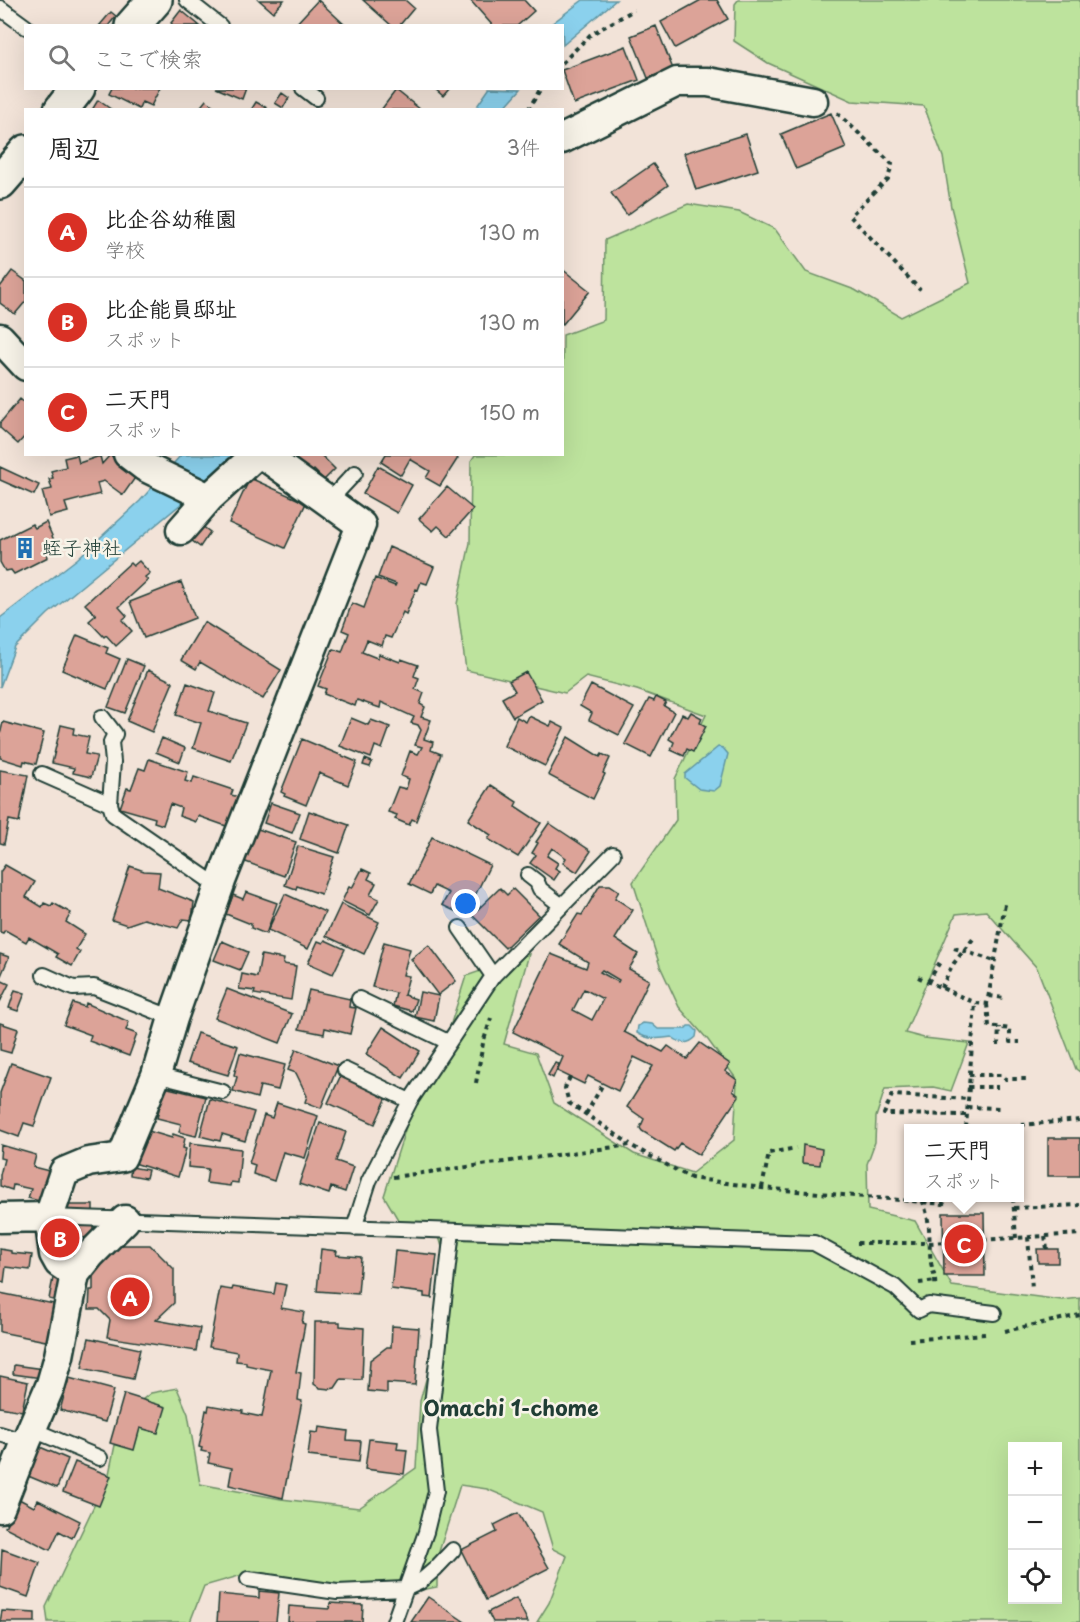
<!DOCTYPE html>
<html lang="ja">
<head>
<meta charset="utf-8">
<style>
	:root { --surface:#fff; --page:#f6f6f6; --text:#222; --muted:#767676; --line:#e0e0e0; --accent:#d93025 }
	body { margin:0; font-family:"Playpen Sans","Klee One",sans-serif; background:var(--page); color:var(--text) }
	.controls { position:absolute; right:18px; bottom:18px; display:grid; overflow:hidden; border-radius:0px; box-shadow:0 6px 24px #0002 }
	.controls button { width:54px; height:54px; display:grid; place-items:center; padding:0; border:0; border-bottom:2px solid var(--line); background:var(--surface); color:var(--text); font:30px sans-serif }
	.you { position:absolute; left:466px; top:904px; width:21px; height:21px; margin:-15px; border:4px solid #fff; border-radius:50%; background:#1a73e8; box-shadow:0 0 0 9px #1a73e833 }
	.badge { display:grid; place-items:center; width:39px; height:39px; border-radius:50%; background:var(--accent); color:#fff; font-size:20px; font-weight:700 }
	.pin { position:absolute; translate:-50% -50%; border:3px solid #fff; box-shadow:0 2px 6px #0006 }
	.popup { position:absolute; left:904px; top:1124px; width:120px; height:78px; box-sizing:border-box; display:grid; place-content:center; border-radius:0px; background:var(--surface); filter:drop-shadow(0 2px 4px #0005); font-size:20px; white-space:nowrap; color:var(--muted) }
	.popup b { font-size:22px; color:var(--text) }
	.popup::after { content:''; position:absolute; left:50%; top:100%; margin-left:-12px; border:12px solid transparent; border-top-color:var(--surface) }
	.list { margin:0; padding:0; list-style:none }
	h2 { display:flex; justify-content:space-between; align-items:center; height:78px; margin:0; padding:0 24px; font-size:26px }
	h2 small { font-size:20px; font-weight:400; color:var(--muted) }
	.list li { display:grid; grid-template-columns:39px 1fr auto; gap:18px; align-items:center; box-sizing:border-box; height:90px; padding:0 24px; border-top:2px solid var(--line) }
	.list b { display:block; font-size:22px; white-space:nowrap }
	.list p { margin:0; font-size:20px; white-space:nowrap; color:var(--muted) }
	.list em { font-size:20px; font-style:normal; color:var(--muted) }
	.icon { flex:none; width:33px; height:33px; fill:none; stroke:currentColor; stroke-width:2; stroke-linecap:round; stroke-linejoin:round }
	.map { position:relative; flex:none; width:1080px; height:1622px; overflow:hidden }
	.search { position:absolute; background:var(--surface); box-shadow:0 6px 24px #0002; left:24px; top:24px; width:540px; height:66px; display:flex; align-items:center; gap:15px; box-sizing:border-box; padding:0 21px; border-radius:0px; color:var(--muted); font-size:22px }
	.panel { position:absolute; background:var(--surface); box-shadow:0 6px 24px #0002; left:24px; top:108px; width:540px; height:348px; border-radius:0px }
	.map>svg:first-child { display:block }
	.green { fill:#bde39d; stroke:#6e9068; stroke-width:1.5; fill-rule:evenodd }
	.water { fill:#8bd1ed; stroke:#6096a3; stroke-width:1.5 }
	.building { fill:#dca398; stroke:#1f3d34; stroke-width:1.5; fill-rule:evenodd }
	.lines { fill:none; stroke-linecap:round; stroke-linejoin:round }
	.lane-casing { stroke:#1f3d34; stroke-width:18 }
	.street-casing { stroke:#1f3d34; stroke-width:33 }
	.secondary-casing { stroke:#1f3d34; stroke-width:38 }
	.path { stroke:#1f3d34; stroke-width:4; stroke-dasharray:4.5 4.5; stroke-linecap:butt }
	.lane { stroke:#f7f3e8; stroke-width:14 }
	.street { stroke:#f7f3e8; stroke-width:28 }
	.secondary { stroke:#f7f3e8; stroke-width:33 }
	.labels { text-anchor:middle; stroke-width:5; stroke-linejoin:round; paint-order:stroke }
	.poi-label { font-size:20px; fill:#1f3d34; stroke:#f7f3e8; text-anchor:start }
	.neighbourhood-label { font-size:21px; font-weight:bold; fill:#1f3d34; stroke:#f7f3e8 }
</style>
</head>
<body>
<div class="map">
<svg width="1080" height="1622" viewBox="0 0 1080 1622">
	<rect width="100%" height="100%" fill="#f2e3d8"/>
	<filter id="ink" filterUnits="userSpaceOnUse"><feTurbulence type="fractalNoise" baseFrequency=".0167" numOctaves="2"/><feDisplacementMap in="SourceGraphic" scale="12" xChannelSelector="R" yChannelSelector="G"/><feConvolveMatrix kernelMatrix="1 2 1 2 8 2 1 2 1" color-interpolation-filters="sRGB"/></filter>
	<g filter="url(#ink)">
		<path class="green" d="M738,0H1080V1072L1076,1069L1037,968L986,911L956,914L905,1033L924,1038L969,1043L951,1091L933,1087L885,1089L876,1117L875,1142L867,1164L868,1210L915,1221L952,1286L1062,1300L1080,1298V1622H537L549,1603L567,1556L553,1549L542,1512L487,1489L460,1485L437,1558V1587L382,1598L256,1571L204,1586L190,1622H48L46,1607L109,1474L121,1416L151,1393L177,1388L188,1414L200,1484L281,1499L359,1508L416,1468L420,1401L437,1340L449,1271L438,1233L403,1228L384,1196L413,1105L434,1077L466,976L529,954L504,1044L536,1053L554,1103L634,1154L692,1173L734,1140L737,1080L708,1040L679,1007L660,966L633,882L676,820L675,779L706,715L637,690L586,677L565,693L466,670L457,604L470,543L471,461L475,455L562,454L563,335L604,320L605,240L688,204L739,212L775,229L806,272L855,290L901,317L970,283L951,207L943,157L924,106L852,101L768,63L734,41L735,4ZM1012,1446H1058V1600H1012Z"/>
		<path class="water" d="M583,0H616L563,45L562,26L550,25Z
			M489,89V88L521,89L503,109H475Z
			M181,455H235L210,480L48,614L15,647L0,687V618L77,559L140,501Z
			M718,747L723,748L728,754L720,786L714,791L699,789L685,778V774Z
			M643,1023L652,1024L658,1029H685L688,1026H692L697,1031L696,1037C688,1045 681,1044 672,1037C660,1039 648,1040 637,1033L638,1026Z"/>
		<path class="building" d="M259,0H284L273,12Z
			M318,0L346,26H294Z
			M363,0H405L414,8L399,26H392Z
			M470,0H524L534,11L517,26H493Z
			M701,0H717L728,19L675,48L661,22Z
			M181,10L200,26H174L171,23Z
			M111,12L116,16L108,26H99Z
			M656,26L673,69L648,78L631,36Z
			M626,46L639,80L574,104L562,70Z
			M112,88H160L151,106L142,102L139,109L109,94Z
			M216,88H246L242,99Z
			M434,88H450L443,96Z
			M396,90L421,110H381Z
			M282,93L289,98L283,108L275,103Z
			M98,100L112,110H92Z
			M206,100L219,110H198Z
			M256,102L267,108V110H251Z
			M831,113L846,148L796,169L781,134Z
			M746,134L758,170L696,190L684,153Z
			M653,164L668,185L627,215L611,193Z
			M562,269L590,291L563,324H562Z
			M12,271L26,281V301L15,314L0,303V287Z
			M20,399L26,404V435L18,444L0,428V423Z
			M291,454H320L335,469L324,480L314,470L310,474Z
			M386,454H452L458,458L440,486L426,478L430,471L410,459L401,475L381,462Z
			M77,455L79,463L100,456L102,464L110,455L137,475L123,495L104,481L97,483L100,494L65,503L68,512L49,517L42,491L52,489L49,479L53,478L51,471L66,467L64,458Z
			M378,466L412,485L397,513L363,494Z
			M0,467L39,485L34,495L0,480Z
			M250,478L306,503L285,548L229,523Z
			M447,487L473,509L449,536L438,526L433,531L419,519Z
			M46,522L56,545L46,551L48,557L14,574L11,570L5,571L0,562V540L32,524L35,528Z
			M202,526L210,532L200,547L191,540Z
			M389,547L434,567L427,584L421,582L418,590L416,589L406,614L403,612L391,638L385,636L382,646L367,640L362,652L377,658L379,654L400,662L401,659L418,665L414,676L419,678L415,689L424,693L420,704L425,707L421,717L431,720L424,739L433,742L431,750L441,754L416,821L412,819L409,825L395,819L397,815L388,812L398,787L406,789L409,779L401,776L410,751L418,754L422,747L415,745L421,730L418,725L411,723L414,717L381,702L380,708L357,700L355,706L324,694L326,689L318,686L333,649L342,652L349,633L342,630L352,603L364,608L375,578L395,586L396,584L378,577Z
			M139,561L150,573L145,577L148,580L119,607L127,616L122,620L132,631L116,646L106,635L104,637L89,621L96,615L85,604L130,563L133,566Z
			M181,582L195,618L144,638L130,602Z
			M204,622L281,670L263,699L200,662L196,669L181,660Z
			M77,635L108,648L106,653L120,659L107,689L62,670Z
			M127,659L144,666L125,713L108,707Z
			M148,670L173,682L152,732L127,721Z
			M526,672L542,700L513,717L502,698L515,691L509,681Z
			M187,683L215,693L209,711L246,723L231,761L193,748L201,723L176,715Z
			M591,685L634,708L619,735L589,720L592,713L580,706Z
			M656,697L666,702L664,706L674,712L651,757L625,744L649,699L654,701Z
			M691,712L702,718L700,723L706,726L693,752L687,749L684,756L671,750L674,742L669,739L682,714L688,717Z
			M529,716L550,726L552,722L564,728L545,766L504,746L517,717L526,722Z
			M351,718L368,725L371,720L390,727L382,749L375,746L371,758L340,746Z
			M3,722L44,733L36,764L24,761L23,765L0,758V735Z
			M61,725L74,728L73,734L89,737L85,754L97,756L91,777L73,773L74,768L52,763Z
			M568,737L600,757L602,754L610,758L603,773L605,774L593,799L548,775Z
			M162,738L185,748L180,762L156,752Z
			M302,739L357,762L348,785L319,773L306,805L284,796L285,794L281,792Z
			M149,759L188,772L185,781L192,783L194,777L233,790L231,795L239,797L229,827L198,816L196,822L179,816L181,808L170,804L163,825L154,822L155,818L120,808L127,788L131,789L139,768L145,770Z
			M365,759L372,762L370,767L363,765Z
			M0,770L28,775L19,822L9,820L4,844L0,843Z
			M491,785L517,802L515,806L541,823L518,857L488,839L491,835L468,820Z
			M271,803L300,813L292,833L264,823Z
			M309,811L349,825L339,853L300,839Z
			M549,823L591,851L577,872L563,863L566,858L552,848L547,856L558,863L555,868L560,871L554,880L530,863L536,855L532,853L538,843L536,842Z
			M255,828L296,842L284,876L243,861Z
			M432,837L490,865L465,916L442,905L449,893L434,886L430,894L409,884Z
			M298,846L334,857L321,894L297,886L296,889L285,885Z
			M5,865L35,882L26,897L42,907L44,903L51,906L53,903L71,913L66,922L85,934L76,949L80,952L72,966L56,957L58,954L29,937L26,942L5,930L3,933L0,932V872Z
			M130,866L144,871L160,872L158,888L194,902L192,920L183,919L178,928L144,919L127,925L112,920Z
			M362,869L371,873L368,879L376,883L370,895L379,899L370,915L342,901L349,887L352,888Z
			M600,885H610L619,891L615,898L633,910L615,939L638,954L629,969L649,980L624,1032L663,1052L668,1046L687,1059L700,1043L730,1064L725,1071L737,1080L733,1091L739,1096L699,1155L680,1143L674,1151L642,1131L640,1128L644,1119L627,1107L653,1066L634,1057L618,1091L588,1076L584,1084L557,1071L563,1057L513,1032L551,954L586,968L588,962L559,944L578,914L582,915ZM602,970L619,980L618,982L600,972ZM584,989L603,999L592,1020L573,1010Z
			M500,888L507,895L513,889L539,915L505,948L472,915Z
			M246,892L277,903L266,934L251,928V924L226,914L233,895L243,899Z
			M285,894L325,912L308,949L268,930Z
			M341,904L379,922L364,954L326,936Z
			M325,940L345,949L333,974L308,963L318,941L323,943Z
			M222,941L248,952L240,970L214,960Z
			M384,942L410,949L403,975L409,976L404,995L416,999L412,1011L393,1006L396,993L372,987Z
			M429,945L456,981L438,995L411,959Z
			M0,954L9,957L0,978Z
			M261,955L284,959L283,964L296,966L291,1000L254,994L255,991L239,989L242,974L257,977Z
			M0,980L9,984L0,1002Z
			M227,989L292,1014L280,1043L215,1018Z
			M15,990L25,993L18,1011L9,1008Z
			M309,990L350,999L349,1007L356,1008L350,1034L325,1028L324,1034L299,1029Z
			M420,992L439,996L434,1021L415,1017Z
			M73,1003L85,1007L86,1003L129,1022L126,1030L137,1034L129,1056L89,1041L91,1035L64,1025Z
			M0,1023L18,1029L11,1053L0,1050Z
			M383,1027L420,1051L403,1078L366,1054Z
			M197,1033L238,1046L228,1075L187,1063Z
			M296,1049L338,1066L321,1108L305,1102L307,1096L296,1073L288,1070Z
			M240,1053L285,1065L278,1090L260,1086L257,1098L233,1091L237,1077L234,1075Z
			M11,1063L51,1077L34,1126L24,1123L19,1137L0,1130V1093Z
			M555,1063L559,1064L553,1078L548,1075Z
			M341,1075L387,1097L375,1124L328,1103Z
			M164,1087L206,1097L196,1136L179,1132L181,1124L157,1118Z
			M210,1099L254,1112L245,1141L222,1134L220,1141L200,1136Z
			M277,1103L318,1116L305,1158L283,1152L274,1181L253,1174L255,1165L249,1163L264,1115L272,1118Z
			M320,1123L346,1132L336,1161L353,1167L345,1192L331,1187L329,1194L299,1184Z
			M145,1130L172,1138L173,1134L185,1138L183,1148L186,1149L178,1177L134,1163Z
			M1048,1138H1080V1176H1048Z
			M190,1143L241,1149L238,1183L231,1182L230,1186L206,1183L208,1169L188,1167Z
			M1,1145L36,1155L33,1167L53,1172L43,1202L28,1198L31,1189L13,1185L12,1190L0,1186V1175L4,1159L0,1158Z
			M803,1145L822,1149L820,1165L802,1163Z
			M131,1167L148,1170L146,1178L130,1175Z
			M64,1205H93V1238L64,1237Z
			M943,1213H984L985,1276H944Z
			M116,1245H150L174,1269V1303L156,1320L200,1328L196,1351L107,1337L110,1320L99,1309H89L90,1290H93V1270Z
			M0,1249L11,1251V1253L32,1255L30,1270L6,1267L4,1282L0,1281Z
			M321,1249L337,1251L336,1255L361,1257L358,1294L317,1291Z
			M1037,1249H1058V1263H1038Z
			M395,1251L437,1255L432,1298L424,1297V1293L391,1289Z
			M53,1278L65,1281L61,1302L49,1299Z
			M276,1283L286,1285L281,1308L304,1312L302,1323L305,1324L296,1372L301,1373L298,1400L302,1401L283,1498L229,1485L232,1468L208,1463L210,1453L201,1451L202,1448L199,1447L206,1410L208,1411L209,1405L243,1411L242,1413L262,1417L271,1370L246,1365V1362L236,1361L237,1352L209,1347L220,1288L232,1290L233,1287L274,1294Z
			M0,1293L59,1305L51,1342L0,1332Z
			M315,1322H340V1326L364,1328L362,1380L341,1379L335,1388L330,1389L320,1388L314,1384Z
			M392,1326L419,1328L415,1385L387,1383V1393L368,1391L370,1360L387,1347H391Z
			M89,1338L140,1349L133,1379L82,1368Z
			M14,1365L50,1370L49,1379L13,1374Z
			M0,1376L28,1382L22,1411L0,1407Z
			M69,1378L114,1390L105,1422L60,1410Z
			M124,1394L166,1407L158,1433L140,1428L134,1450L110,1443Z
			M319,1427L348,1431L347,1440L361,1441L359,1462L308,1456L311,1432L318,1433Z
			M369,1439L398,1442L397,1449L407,1450L404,1474L365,1469Z
			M40,1447L68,1459L57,1488L28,1476Z
			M75,1462L111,1476L99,1506L63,1492Z
			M19,1499L34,1507L38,1500L80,1521L72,1538L59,1531L50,1550L5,1527Z
			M518,1513L549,1568L486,1600L461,1550L497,1532L494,1525Z
			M2,1549L40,1563L28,1597L0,1587Z
			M259,1591L279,1593L276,1622H217L219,1594L259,1598Z
			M428,1597L465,1622H411Z
			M516,1598L528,1622H493L488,1612Z
			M330,1603L363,1605L362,1622H288L289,1606L329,1609Z
			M2,1611L35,1613V1622H0Z"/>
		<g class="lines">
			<defs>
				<path id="lane" d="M187,0L220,26
					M0,8L26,27
					M303,88L316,98
					M328,502L355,473
					M102,717L115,734L111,742L113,762L110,804L113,814L219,887
					M42,774L110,804
					M528,875L537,882L540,889L562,906
					M460,928L493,976
					M44,975L73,988L94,987L173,1018
					M359,999L448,1042
					M345,1070L410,1101
					M156,1075L223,1092
					M49,1217L814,1243L895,1287L919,1310L929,1305L994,1313
					M354,1228L369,1181L410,1101L493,976L613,854
					M31,1429L100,1458
					M0,1434L26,1442
					M248,1579L337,1592L405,1589L420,1582L435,1569L453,1550
					M394,1622L426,1532L436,1491L429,1430L452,1231"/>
				<path id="street" d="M562,139L677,82H708L813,101
					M0,338L26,366
					M128,454L145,467L209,498
					M181,530L209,498L257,454
					M0,1218L49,1217
					M75,1274L91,1254L125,1220
					M0,1508L26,1442L51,1384L59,1356L75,1274L59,1263L54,1254L49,1217L64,1172L88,1162L122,1157L156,1075L173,1018L221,881L361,525L262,454"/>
				<path id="secondary" d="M132,26L155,0
					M61,110L78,88
					M0,182L26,152"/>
			</defs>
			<use href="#lane" class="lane-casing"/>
			<use href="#street" class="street-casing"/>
			<use href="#secondary" class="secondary-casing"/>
			<path class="path" d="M562,63L590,35L634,10
				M528,110L541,88
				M837,113L892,164L888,179L850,216L920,290
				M954,948L995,961
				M918,977L975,1003
				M928,982L940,962
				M941,988L954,963L973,939
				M989,996L1005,998
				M987,1004L989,1026L1010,1029V1042H1020
				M998,1046L999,1027
				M969,1075H1002L1006,1079H1030
				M570,1077L565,1088L569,1103L630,1144
				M476,1083L483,1043L491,1018
				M968,1087H998
				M967,1107L999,1108
				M586,1114L603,1084
				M966,1115L884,1114L892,1095L968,1099
				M1021,1125L1080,1120
				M966,1128L975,1003L987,1004L1005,904
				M393,1177L630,1145L691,1178L762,1188L923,1202C932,1225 928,1240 931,1263C933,1272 936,1278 935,1287
				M762,1188L769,1153L796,1148
				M1013,1198L1016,1238
				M923,1202L943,1204L947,1198H959
				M1014,1208L1080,1205
				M1045,1236L1047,1249
				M1028,1237L1032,1288
				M857,1243H930L1080,1234
				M919,1283L936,1281
				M1005,1331L1080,1315
				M909,1340L985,1334"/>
			<use href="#lane" class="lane"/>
			<use href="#street" class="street"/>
			<use href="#secondary" class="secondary"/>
		</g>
	</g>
	<defs>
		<symbol id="building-bare" viewBox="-9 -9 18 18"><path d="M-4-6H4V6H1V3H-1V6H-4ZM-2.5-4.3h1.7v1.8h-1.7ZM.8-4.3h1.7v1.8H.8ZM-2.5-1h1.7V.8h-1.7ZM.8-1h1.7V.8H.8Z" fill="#1f6fb2" stroke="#f7f3e8" stroke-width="2.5" paint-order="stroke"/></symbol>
	</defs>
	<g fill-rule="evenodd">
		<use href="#building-bare" x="10" y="533" width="30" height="30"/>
	</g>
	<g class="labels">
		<g class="poi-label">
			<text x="42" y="555">蛭子神社</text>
		</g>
		<g class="neighbourhood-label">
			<text x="511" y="1416">Omachi 1-chome</text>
		</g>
	</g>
</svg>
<div class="controls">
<button>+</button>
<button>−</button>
<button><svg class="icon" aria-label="locate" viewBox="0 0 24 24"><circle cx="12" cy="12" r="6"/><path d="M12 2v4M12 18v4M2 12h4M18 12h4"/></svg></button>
</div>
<div class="you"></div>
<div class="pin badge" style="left:130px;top:1297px">A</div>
<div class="pin badge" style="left:60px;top:1238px">B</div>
<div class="pin badge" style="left:964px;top:1244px">C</div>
<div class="popup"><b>二天門</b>スポット</div>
<div class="search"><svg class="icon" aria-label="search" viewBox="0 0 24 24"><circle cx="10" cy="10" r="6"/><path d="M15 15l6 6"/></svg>ここで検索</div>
<section class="panel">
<h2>周辺<small>3件</small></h2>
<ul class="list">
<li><span class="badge">A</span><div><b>比企谷幼稚園</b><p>学校</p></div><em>130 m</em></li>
<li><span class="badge">B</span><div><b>比企能員邸址</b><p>スポット</p></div><em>130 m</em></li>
<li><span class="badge">C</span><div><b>二天門</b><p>スポット</p></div><em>150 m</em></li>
</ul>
</section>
</div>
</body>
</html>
